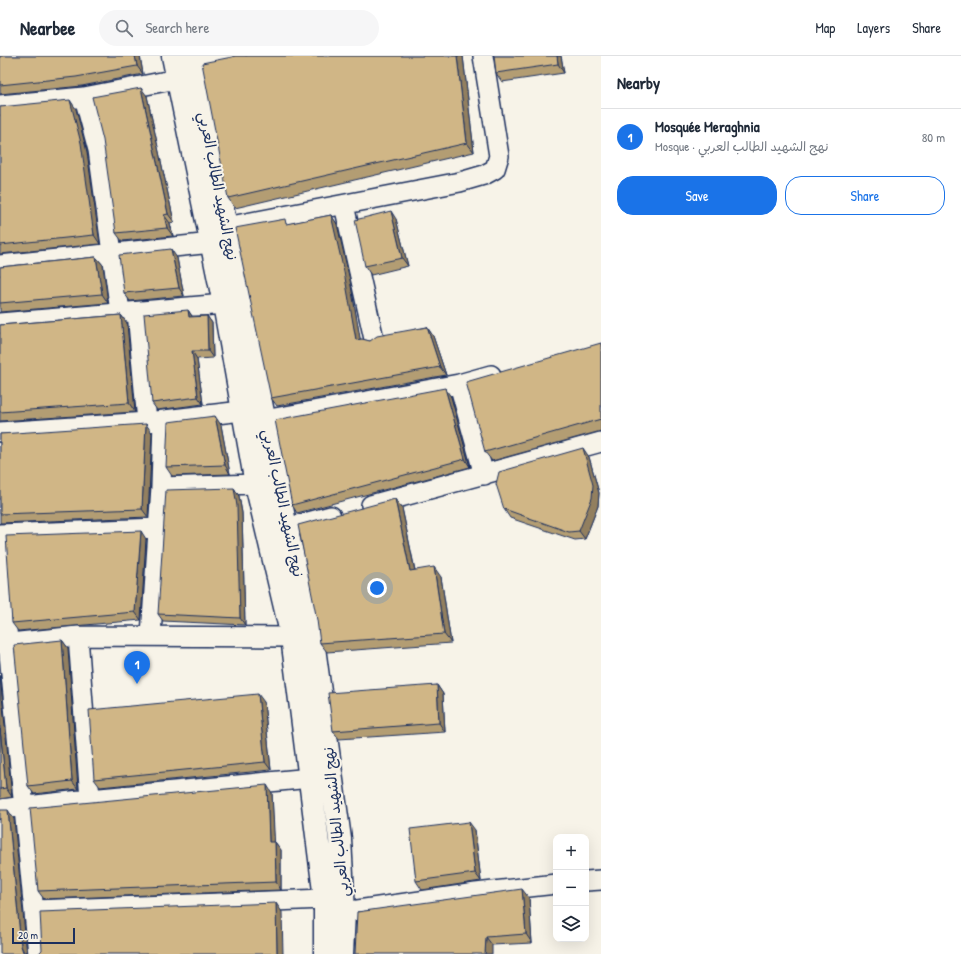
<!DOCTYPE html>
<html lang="en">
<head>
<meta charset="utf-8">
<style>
	:root { --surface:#fff; --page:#f6f6f7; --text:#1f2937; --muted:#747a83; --line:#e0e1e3; --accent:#1a73e8 }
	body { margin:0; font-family:"Patrick Hand","Playpen Sans Arabic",sans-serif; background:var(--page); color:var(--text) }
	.controls { position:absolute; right:12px; bottom:12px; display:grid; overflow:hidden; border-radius:8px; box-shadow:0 4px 16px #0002 }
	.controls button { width:36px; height:36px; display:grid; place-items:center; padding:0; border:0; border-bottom:1px solid var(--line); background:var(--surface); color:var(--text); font:20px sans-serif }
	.scale { position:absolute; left:12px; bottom:10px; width:63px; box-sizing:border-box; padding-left:4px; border:2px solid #1b2f5e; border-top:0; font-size:11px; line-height:14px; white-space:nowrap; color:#1b2f5e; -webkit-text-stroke:3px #f7f3e8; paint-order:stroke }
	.you { position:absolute; left:377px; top:532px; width:14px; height:14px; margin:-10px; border:3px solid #fff; border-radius:50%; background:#1a73e8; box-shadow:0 0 0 6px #1a73e833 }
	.badge { display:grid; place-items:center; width:26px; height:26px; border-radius:50%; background:var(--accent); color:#fff; font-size:13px; font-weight:700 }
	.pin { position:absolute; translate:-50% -33px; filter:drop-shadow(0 1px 2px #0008) }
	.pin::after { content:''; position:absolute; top:21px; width:14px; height:12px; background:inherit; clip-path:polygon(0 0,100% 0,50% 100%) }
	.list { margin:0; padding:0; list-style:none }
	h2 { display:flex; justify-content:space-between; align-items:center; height:52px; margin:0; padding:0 16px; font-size:17px }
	h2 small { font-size:13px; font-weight:400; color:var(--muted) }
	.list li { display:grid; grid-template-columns:26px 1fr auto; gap:12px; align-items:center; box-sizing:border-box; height:56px; padding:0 16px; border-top:1px solid var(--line) }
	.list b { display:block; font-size:15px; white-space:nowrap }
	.list p { margin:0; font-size:13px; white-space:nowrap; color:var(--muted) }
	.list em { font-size:13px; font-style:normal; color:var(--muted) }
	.actions { display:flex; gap:8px; padding:12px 16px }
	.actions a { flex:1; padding:9px 0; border:1px solid var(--accent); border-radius:16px; text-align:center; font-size:14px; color:var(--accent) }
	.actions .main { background:var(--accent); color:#fff }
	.icon { flex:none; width:22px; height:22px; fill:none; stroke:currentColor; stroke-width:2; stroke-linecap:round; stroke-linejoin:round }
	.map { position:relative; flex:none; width:601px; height:898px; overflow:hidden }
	header { display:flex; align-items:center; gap:24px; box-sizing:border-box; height:56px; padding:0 20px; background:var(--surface); border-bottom:1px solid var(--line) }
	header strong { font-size:19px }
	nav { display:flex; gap:22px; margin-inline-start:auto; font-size:14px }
	.search { width:280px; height:36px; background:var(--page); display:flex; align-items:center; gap:10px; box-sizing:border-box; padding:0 14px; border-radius:22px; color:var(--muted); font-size:15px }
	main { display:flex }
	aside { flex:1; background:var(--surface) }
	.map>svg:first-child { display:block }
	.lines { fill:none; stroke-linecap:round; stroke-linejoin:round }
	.street-casing { stroke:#1b2f5e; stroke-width:22 }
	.primary-casing { stroke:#1b2f5e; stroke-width:25 }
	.street { stroke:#f7f3e8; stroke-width:19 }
	.primary { stroke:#f7f3e8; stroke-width:22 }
	.wall { fill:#b39d73; stroke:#1b2f5e }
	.shaded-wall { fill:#927f5e; stroke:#1b2f5e }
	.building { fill:#d0b686; stroke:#1b2f5e }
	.labels { text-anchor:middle; stroke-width:4; stroke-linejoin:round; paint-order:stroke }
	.street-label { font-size:15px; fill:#1b2f5e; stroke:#f7f3e8 }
</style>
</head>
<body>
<header>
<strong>Nearbee</strong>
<div class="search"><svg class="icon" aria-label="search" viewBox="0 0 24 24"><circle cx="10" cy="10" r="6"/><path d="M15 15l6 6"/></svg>Search here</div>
<nav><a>Map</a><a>Layers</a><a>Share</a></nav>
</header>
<main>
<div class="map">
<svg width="601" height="898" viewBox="0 0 601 898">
	<rect width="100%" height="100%" fill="#f7f3e8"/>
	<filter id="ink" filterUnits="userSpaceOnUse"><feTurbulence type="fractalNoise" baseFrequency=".025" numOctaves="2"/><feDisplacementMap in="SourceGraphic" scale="8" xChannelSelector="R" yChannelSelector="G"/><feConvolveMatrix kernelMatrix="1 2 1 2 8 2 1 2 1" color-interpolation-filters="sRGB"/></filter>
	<g filter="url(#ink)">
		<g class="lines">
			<defs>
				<path id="street" d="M194,8L236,0
					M84,41L98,94L120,256
					M0,49L84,41L177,23
					M344,149L374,283
					M226,171L460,126L484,119L495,113L499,100L483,0
					M0,209L212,187
					M137,256L147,366
					M0,267L224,248
					M459,328L484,419
					M264,364L459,328L491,319
					M0,376L147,366L242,355
					M161,431L256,428
					M371,449L601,386
					M286,472L331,460
					M0,478L158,472
					M0,481L8,587L38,898
					M151,579L161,431L163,364
					M78,580L90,743
					M0,588L78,580L292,581L305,578
					M0,753L90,743L311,722
					M586,825L601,824
					M34,854L325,843
					M344,856L476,837L556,828"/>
				<path id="primary" d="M173,0L224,248L256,428L292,581L325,843V898
					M192,0L286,472L312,577L340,783L344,856L342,898"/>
			</defs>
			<use href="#street" class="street-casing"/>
			<use href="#primary" class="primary-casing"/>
			<use href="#street" class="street"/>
			<use href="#primary" class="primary"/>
		</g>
		<path class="wall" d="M0,0H140L143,18L82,30L0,38Z
			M235,0H463L474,96L235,152L228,142L232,1Z
			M494,0H561L564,17L502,26L496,17Z
			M147,40L174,166L170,167L173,180L122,185L116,177Z
			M0,51L76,53L87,96L100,188L0,198Z
			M331,159L337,168L350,224L360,283L370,285L427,271L433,280L446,319L277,350L271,342L288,168Z
			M396,163L408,210L371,219L365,210Z
			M96,201L103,209L108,247L0,256V211Z
			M177,202L184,240L130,245L124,237Z
			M188,254L192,260H207L212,267L213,302L197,303L203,348L157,354L152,347Z
			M121,259L127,267L135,356L0,365V269Z
			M601,287V375L492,405L485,396Z
			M451,341L470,411L297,457L292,449Z
			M221,369L230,418L172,420L166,411Z
			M152,377L148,461L0,467V378Z
			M589,401L599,437L598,450L585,483L575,484L510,462L504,453Z
			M234,432L239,440L242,457L245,569L163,565L158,558Z
			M402,452L415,514L441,521L451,587L327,596L320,587Z
			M146,483L141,564L18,575L12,567Z
			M62,584L68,592L78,733L34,738L28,730Z
			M0,619L12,741L0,743Z
			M437,629L443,638L445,676L339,683L333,675Z
			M264,646L271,714L100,731L94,723Z
			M272,737L274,786H275L281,794V834L44,843L38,835Z
			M475,774L481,825L422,834L416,825Z
			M529,842L532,887L492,889L357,856Z"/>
		<path class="shaded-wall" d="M135,0H140L143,18L137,10Z
			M457,0H463L474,96L467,87Z
			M557,0H561L564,17L558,8Z
			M141,32L147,40L174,166L168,158Z
			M70,44L76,53L87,96L100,188L94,179Z
			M391,155L396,163L408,210L402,202Z
			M164,159L170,167L173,180L167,172Z
			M331,159L337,168L350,224L362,293L356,284Z
			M171,193L177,202L184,240L179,232Z
			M96,201L103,209L108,247L102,238Z
			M188,254L193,262L189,261Z
			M121,259L127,267L135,356L129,347Z
			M207,260L212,267L213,302L208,295Z
			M427,271L433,280L446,319L440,311Z
			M192,295L197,303L203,348L198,341Z
			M445,332L451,341L470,411L465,403Z
			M215,360L221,369L230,418L225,409Z
			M146,368L152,377L148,461L142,453Z
			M583,392L589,401L599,437L598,450L585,483L579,475Z
			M234,432L239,440L242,457L245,569L240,562Z
			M395,443L402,452L417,525L410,515Z
			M141,475L146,483L141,564L135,556Z
			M434,511L441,521L451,587L444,578Z
			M62,584L68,592L78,733L72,725Z
			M0,619L12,741L6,732L0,673Z
			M437,629L443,638L445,676L439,667Z
			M258,638L264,646L271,714L265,706Z
			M267,729L272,737L275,794L269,786Z
			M8,754L14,763L27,898H25L21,890Z
			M469,766L475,774L481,825L475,817Z
			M275,786L281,794V834L276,826Z
			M522,833L529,842L532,887L526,878Z
			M276,847L282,856L283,898H277Z
			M486,881L492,889V898H485Z"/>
		<path class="building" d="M0,0H135L137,10L76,21L0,29Z
			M235,0H457L467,87L228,142L202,7L232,1Z
			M494,0H557L558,8L496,17Z
			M141,32L168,158L164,159L167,172L116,177L103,84L92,41Z
			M70,44L81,87L94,179L0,189V51Z
			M391,155L402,202L365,210L355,164Z
			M331,159L344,216L356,284L362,283L370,285L377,280L427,271L440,311L271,342L235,172L285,163L286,168Z
			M171,193L179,232L124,237L119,199Z
			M96,201L102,238L0,247V211Z
			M188,254L189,261L207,260L208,295H192L198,341L152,347L144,258Z
			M121,259L129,347L0,356V269Z
			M601,287V363L485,396L466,326Z
			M445,332L465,403L292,449L275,364Z
			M215,360L225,409L166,411L168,366Z
			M146,368L142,453L0,458V378Z
			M583,392L593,429L592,442L579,475L569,476L504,453L496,428L499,416Z
			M234,432L237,450L240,562L158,558L166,434Z
			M395,443L410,515L434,511L444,578L320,587L317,564L298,469Z
			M141,475L135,556L12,567L6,480Z
			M62,584L72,725L28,730L14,589Z
			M437,629L439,667L333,675L328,637Z
			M258,638L265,706L94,723L89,654Z
			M0,673L6,732L0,733Z
			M267,729L269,786H275L276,826L38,835L30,752Z
			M0,754H8L21,890L23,896L26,898H0Z
			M469,766L475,817L416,825L410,773Z
			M522,833L526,878L486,881L485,898H355L357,856Z
			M276,847L277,898H38L42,894L40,856Z"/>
	</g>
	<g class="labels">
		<g class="street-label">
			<text transform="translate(218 130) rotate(79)" y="5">نهج الشهيد الطالب العربي</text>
			<text transform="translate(283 447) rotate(78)" y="5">نهج الشهيد الطالب العربي</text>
			<text transform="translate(336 766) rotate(-96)" y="5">نهج الشهيد الطالب العربي</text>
		</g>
	</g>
</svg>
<div class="controls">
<button>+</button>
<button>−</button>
<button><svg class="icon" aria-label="layers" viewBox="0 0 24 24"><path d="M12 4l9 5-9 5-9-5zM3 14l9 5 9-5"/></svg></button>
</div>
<div class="scale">20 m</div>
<div class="you"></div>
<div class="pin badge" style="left:137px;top:628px">1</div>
</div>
<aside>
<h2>Nearby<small></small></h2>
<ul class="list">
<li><span class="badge">1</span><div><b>Mosquée Meraghnia</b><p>Mosque · نهج الشهيد الطالب العربي</p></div><em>80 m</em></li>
</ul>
<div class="actions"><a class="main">Save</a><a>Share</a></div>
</aside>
</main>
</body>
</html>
